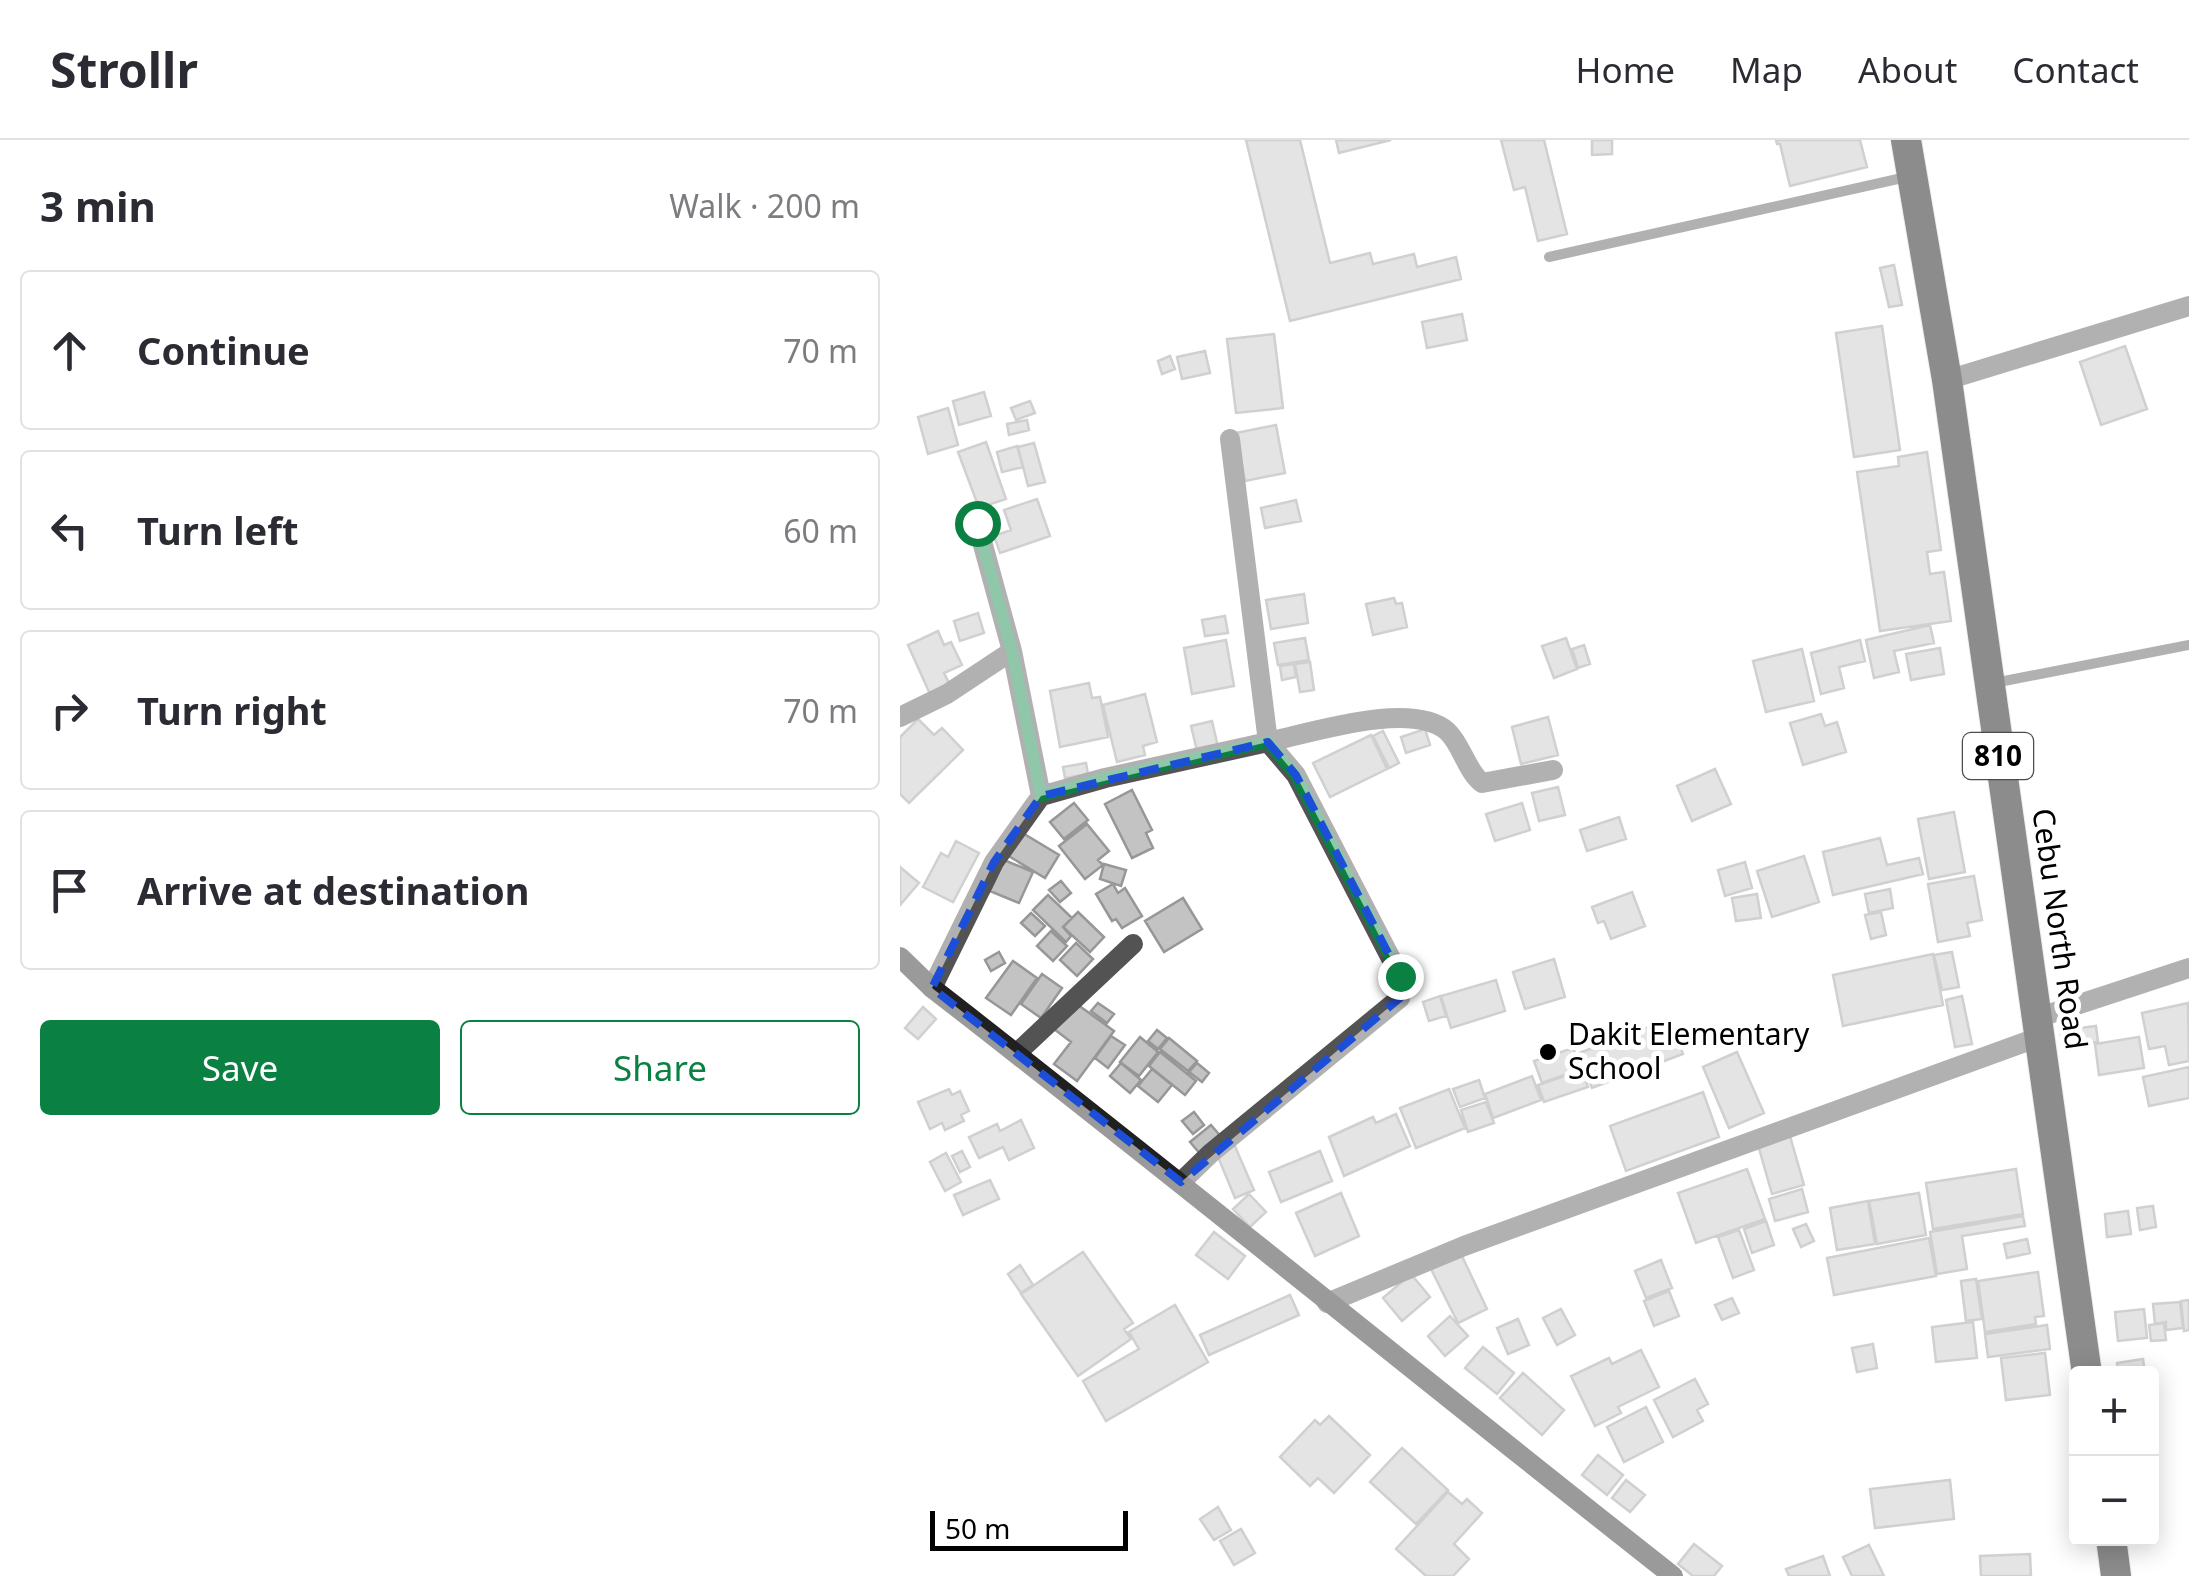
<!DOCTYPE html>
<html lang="en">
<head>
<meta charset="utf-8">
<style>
	:root { --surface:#fff; --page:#f2f2f3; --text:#2b2b33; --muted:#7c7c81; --line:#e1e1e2; --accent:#0b8043 }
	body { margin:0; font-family:"Noto Sans",sans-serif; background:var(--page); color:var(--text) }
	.controls { position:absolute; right:30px; bottom:30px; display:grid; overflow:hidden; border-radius:10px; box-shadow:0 5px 25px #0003 }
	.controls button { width:90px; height:90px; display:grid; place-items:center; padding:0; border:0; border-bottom:2px solid var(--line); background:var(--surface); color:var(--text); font:50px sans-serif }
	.scale { position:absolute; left:30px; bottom:25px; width:198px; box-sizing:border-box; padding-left:10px; border:5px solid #000; border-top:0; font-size:28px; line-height:35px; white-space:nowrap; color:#000; -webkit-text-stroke:8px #fff; paint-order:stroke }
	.stop { position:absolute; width:30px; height:30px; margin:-22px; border:8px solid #0b8043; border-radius:50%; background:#fff }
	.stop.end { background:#0b8043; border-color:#fff; box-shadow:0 2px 10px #0008 }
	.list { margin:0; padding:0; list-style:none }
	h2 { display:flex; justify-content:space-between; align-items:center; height:130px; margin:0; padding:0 40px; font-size:42px }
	h2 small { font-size:32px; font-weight:400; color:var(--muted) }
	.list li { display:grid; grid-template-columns:65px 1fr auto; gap:30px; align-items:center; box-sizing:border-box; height:160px; margin:0 20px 20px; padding:0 20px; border:2px solid var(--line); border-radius:10px }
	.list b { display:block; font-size:38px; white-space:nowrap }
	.list em { font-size:32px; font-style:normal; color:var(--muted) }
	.actions { display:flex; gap:20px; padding:30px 40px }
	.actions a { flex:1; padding:22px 0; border:2px solid var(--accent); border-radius:10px; text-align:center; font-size:35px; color:var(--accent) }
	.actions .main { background:var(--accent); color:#fff }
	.icon { flex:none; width:55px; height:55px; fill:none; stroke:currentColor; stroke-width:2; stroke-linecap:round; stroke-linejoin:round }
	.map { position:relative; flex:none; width:1289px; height:1436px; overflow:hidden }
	header { display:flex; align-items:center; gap:60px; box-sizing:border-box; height:140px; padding:0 50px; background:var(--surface); border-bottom:2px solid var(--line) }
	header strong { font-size:48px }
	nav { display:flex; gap:55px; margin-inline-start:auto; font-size:35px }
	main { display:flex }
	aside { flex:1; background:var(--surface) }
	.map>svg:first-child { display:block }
	.building { fill:#c3c3c3; stroke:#979797; stroke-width:2.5 }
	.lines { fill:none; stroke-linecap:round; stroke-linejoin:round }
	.highway-casing { stroke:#dbdbdb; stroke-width:32 }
	.lane { stroke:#535353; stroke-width:10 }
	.street { stroke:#535353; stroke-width:20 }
	.secondary { stroke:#202020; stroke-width:20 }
	.highway { stroke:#000; stroke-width:30 }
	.route { stroke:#0b8043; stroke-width:12 }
	.marked { fill:none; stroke:#1d4ed8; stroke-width:8; stroke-dasharray:20 12; stroke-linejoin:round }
	.poi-dot { fill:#000; stroke:#fff; stroke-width:4 }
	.labels { text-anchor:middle; stroke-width:10; stroke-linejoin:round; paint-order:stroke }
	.shield { fill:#fff; stroke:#4c4c4c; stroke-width:2.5 }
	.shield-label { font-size:28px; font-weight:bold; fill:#000 }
	.street-label { font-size:30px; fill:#000; stroke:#fff }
	.poi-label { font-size:30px; fill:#000; stroke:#fff; text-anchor:start }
</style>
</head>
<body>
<header>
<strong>Strollr</strong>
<nav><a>Home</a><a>Map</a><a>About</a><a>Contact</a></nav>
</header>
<main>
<aside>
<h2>3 min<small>Walk · 200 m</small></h2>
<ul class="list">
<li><svg class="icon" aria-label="ahead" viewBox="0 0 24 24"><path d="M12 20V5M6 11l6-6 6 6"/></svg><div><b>Continue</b></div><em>70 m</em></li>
<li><svg class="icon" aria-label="left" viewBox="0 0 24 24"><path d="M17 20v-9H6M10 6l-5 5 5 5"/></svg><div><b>Turn left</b></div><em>60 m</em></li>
<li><svg class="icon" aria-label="right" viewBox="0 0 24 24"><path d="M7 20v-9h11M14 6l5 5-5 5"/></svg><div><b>Turn right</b></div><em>70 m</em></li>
<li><svg class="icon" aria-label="arrive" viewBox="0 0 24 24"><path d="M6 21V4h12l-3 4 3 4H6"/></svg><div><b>Arrive at destination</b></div></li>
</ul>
<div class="actions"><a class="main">Save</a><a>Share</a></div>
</aside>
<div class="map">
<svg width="1289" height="1436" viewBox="0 0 1289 1436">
	<rect width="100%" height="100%" fill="#fff"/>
	<path class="building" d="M346,0H400L430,123L470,113L473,124L514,114L517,127L556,117L561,139L390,181Z
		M436,0H491L439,13Z
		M601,0H644L667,94L638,101L625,47L614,50Z
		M692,0H712V14L692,15Z
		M876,0H960L967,27L890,46L880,4H877Z
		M994,125L1002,165L989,167L980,128Z
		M562,174L567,200L527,208L522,182Z
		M982,186L1000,310L954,317L936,193Z
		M374,194L383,268L336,273L327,199Z
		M1225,206L1247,269L1201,285L1180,222Z
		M305,211L310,233L282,239L277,217Z
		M270,216L275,229L262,234L258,221Z
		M84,252L91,276L59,285L53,261Z
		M130,261L135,273L116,280L111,268Z
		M48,268L58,305L28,314L18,277Z
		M127,280L129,290L109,295L107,284Z
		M376,285L385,333L345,341L336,293Z
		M86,302L106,359L79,368L58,312Z
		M134,303L145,342L128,346L118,307Z
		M117,306L123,327L102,332L97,312Z
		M1027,312L1041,410L1027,412L1030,434L1044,432L1051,481L980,491L957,332L999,326L998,317Z
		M137,359L150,396L100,413L94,396L111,390L104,370Z
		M396,360L401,381L365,388L361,368Z
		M404,454L408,483L371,489L366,460Z
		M494,458L496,464L502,463L507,487L473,495L466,464Z
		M78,473L84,493L60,501L54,481Z
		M325,476L328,493L305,496L302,480Z
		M1030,485L1034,503L994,511L999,532L974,538L966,500Z
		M38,491L44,505L51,502L62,525L44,533L50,545L30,554L8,505Z
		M405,498L409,520L378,525L374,503Z
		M666,498L677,529L654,538L642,506Z
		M326,500L334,546L292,554L284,508Z
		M960,500L965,521L939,527L944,548L921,554L911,513Z
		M684,505L690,524L678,528L672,509Z
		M1040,508L1044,534L1011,540L1006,514Z
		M902,509L914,561L866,572L853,521Z
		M410,522L414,550L400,552L395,524Z
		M394,524L396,537L382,540L380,526Z
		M189,543L192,558L200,557L208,597L160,607L150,551Z
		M245,554L257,602L243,606L245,615L217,622L203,565Z
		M921,574L925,586L937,582L946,612L903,625L890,583Z
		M648,577L658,615L621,624L612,587Z
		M18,579L34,595L42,588L63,610L9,663L0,654V597Z
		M312,581L318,607L297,611L291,586Z
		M525,589L530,605L506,613L501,597Z
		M483,591L499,623L489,628L473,596Z
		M471,595L487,629L430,657L413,623Z
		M186,623L188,634L165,638L163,627Z
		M815,629L831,664L792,681L777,646Z
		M658,647L665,675L639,681L632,653Z
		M232,650L252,690L246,693L253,708L232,718L205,664Z
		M174,663L188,680L164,699L150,682Z
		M622,663L630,690L595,701L586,674Z
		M1054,672L1065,732L1029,739L1018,679Z
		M719,677L726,699L687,711L680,690Z
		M187,684L209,711L198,720L203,725L185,739L159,706Z
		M121,692L159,715L145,738L107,715Z
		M980,698L987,725L1019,718L1023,734L933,755L923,712Z
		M56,701L79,713L53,762L23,747L41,713L48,717Z
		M904,716L919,762L872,777L857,731Z
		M104,720L133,732L119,763L90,751Z
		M845,722L852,748L825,756L818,730Z
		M204,724L226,730L221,746L200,739Z
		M0,727L19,743L0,765Z
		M1074,736L1082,780L1067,783L1070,796L1038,802L1028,744Z
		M161,741L171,753L160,762L149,750Z
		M213,744L218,753L225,748L242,776L222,788L216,779L212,781L196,754Z
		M990,749L993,768L969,773L965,754Z
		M732,752L745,786L711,799L704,781L698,783L692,767Z
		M857,754L861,778L836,781L832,758Z
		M148,755L172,778L163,787L171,796L166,802L133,770Z
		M283,758L302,789L264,812L245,781Z
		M178,772L204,797L190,812L163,787Z
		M981,772L986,795L971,799L965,775Z
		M131,773L145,786L135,796L121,783Z
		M151,791L167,806L153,821L137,806Z
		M176,803L193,819L177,836L160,820Z
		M99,812L105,823L91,831L85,820Z
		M1052,812L1059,847L1042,850L1034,815Z
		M1033,814L1043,865L943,886L933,835Z
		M654,819L665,857L625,869L613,832Z
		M113,821L137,838L111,875L86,858Z
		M142,834L162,848L141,878L121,864Z
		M596,840L605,871L551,888L541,856Z
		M540,856L546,876L529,881L523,862Z
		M1062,856L1072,904L1055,907L1046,860Z
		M174,862L214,891L177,941L154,924L171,902L154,889Z
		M198,863L214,874L207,883L191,871Z
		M1288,863L1289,921L1269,925L1265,906L1249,909L1242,873Z
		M23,867L36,879L18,899L5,888Z
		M770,879L783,914L692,948L679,913Z
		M1177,886L1179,903L1162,905L1160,888Z
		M1196,886L1198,902L1181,904L1179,888Z
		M257,890L267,898L258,909L248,901Z
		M211,896L225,905L208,928L195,918Z
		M240,897L258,912L239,936L220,922Z
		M1239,897L1244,928L1199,935L1195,904Z
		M269,898L297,921L288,931L260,909Z
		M673,908L681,929L642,943L634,921Z
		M260,912L296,941L285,955L249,926Z
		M837,912L864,973L829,988L803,927Z
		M221,923L241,940L230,953L210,936Z
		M297,923L309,933L302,942L289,932Z
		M1289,927V958L1249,966L1243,937Z
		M252,929L272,945L258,962L238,946Z
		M682,930L688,947L644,962L638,945Z
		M632,936L641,960L593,978L585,954Z
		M579,940L585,958L560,967L553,949Z
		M49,949L52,955L60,951L69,971L61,975L64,981L45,990L42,983L30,989L18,962Z
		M549,949L565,988L516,1008L500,968Z
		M803,952L819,997L726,1031L710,986Z
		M586,962L594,983L568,992L561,970Z
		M294,972L304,985L293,994L282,981Z
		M496,974L510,1006L444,1036L429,997L473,977L476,983Z
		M121,980L134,1008L109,1020L103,1007L79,1018L69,997L97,984L100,991Z
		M311,985L323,999L302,1016L290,1002Z
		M890,996L904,1045L872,1054L858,1005Z
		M334,1004L354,1050L335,1058L316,1012Z
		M62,1011L70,1027L60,1032L52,1016Z
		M420,1011L432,1041L381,1062L369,1032Z
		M46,1013L61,1042L45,1051L30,1022Z
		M847,1029L865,1079L796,1103L778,1053Z
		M1116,1029L1123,1074L1033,1089L1026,1043Z
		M90,1040L99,1059L63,1075L54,1055Z
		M902,1049L908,1072L875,1081L869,1059Z
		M441,1053L459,1096L415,1116L396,1073Z
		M1019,1053L1026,1095L977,1104L969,1061Z
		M349,1054L366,1072L350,1087L333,1069Z
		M968,1061L975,1104L937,1110L930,1068Z
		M1253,1066L1256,1087L1240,1090L1237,1068Z
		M1228,1071L1231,1094L1207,1097L1205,1074Z
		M1123,1076L1125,1086L1062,1096L1067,1129L1037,1134L1030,1092Z
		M866,1081L874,1105L852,1113L844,1089Z
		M906,1084L914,1101L901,1107L893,1089Z
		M839,1090L854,1130L833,1138L818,1097Z
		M314,1092L345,1116L328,1139L296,1115Z
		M1029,1098L1036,1136L934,1155L927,1118Z
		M1127,1099L1130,1113L1107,1118L1104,1104Z
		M183,1112L233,1183L224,1189L231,1199L178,1236L121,1154Z
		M561,1114L587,1169L558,1183L531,1129Z
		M761,1120L772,1148L746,1158L735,1131Z
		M120,1125L133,1145L121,1153L108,1134Z
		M1138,1132L1144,1176L1135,1177L1136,1184L1085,1192L1078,1141Z
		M511,1134L530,1157L502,1181L483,1158Z
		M1076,1139L1082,1179L1066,1181L1061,1141Z
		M769,1151L779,1176L754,1186L744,1161Z
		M390,1155L399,1175L309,1215L300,1195Z
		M832,1158L839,1173L822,1180L815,1165Z
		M1289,1160V1190L1284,1191L1281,1161Z
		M1280,1162L1283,1188L1266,1190V1182L1255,1184L1253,1164Z
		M275,1165L308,1222L206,1281L183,1241L239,1209L229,1192Z
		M661,1169L675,1195L657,1205L643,1178Z
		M1244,1169L1247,1198L1218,1201L1215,1172Z
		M550,1176L568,1196L545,1216L528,1196Z
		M618,1179L629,1205L608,1214L597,1188Z
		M1073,1182L1077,1218L1036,1222L1032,1187Z
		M1264,1183L1266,1200L1251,1201L1249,1185Z
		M1147,1185L1150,1209L1088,1217L1085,1194Z
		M973,1204L977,1228L957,1232L952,1208Z
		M583,1207L614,1233L597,1254L565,1228Z
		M741,1210L759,1247L718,1267L721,1273L695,1286L671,1236L709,1218L712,1224Z
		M1145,1213L1150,1255L1106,1260L1101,1218Z
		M1243,1219L1245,1234H1219L1217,1223Z
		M623,1233L664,1270L642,1295L600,1258Z
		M795,1239L808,1264L797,1270L803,1281L773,1297L754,1260Z
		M746,1267L763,1302L724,1322L707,1287Z
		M429,1276L470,1315L434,1353L418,1338L410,1346L380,1317L415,1280L420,1285Z
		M502,1308L548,1350L516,1384L470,1342Z
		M698,1315L723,1335L707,1355L682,1335Z
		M726,1340L745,1355L730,1372L712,1358Z
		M1050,1340L1054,1379L975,1388L970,1349Z
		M548,1352L562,1364L567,1359L582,1373L554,1404L569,1419L553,1436H526L496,1409Z
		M318,1367L331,1390L314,1400L300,1379Z
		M341,1389L355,1413L334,1425L320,1401Z
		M794,1404L822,1426L814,1436H793L778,1424Z
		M969,1405L984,1436H952L943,1417Z
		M1130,1414L1131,1436H1081L1080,1416Z
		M923,1416L930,1436H889L886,1429Z"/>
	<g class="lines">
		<defs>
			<path id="highway" d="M1006,0L1047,240L1187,1234
				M1211,1398L1216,1436"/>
		</defs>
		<use href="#highway" class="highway-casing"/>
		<path class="lane" d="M649,117L1011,36
			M1094,543L1289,505"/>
		<path class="street" d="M1047,240L1289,166
			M112,511L141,656
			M0,577L47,554L112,511L77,383
			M32,848L94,722L141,656L205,638L368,602L330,299
			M1137,878L1289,828
			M117,913L233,804
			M281,1042L311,1013L500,858V836L396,635L368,602C411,593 511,560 547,591C562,605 566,630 582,643L653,630
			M427,1163L564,1106L1139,897"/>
		<path class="secondary" d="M0,817L32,848C281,1041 525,1241 773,1436"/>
		<use href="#highway" class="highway"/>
	</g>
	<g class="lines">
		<path class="route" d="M77,383L112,511L141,656L205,638L368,602L396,636L500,836"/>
	</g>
	<path d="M0 0H1289V1436H0ZM368,602L396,635L500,836V858L281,1042L32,848L94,722L141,656Z" fill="#fff" fill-opacity=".55" fill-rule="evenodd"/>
	<path class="marked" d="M368,602L396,635L500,836V858L281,1042L32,848L94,722L141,656Z"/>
	<circle class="poi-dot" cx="648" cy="912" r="10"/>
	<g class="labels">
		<rect class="shield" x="1063" y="593" width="70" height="46" rx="8"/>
		<g class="shield-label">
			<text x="1098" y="626">810</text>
		</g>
		<g class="street-label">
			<text transform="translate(1159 789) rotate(82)" y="10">Cebu North Road</text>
		</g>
		<g class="poi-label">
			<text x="668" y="905">Dakit Elementary<tspan x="668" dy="34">School</tspan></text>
		</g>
	</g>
</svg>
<div class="controls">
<button>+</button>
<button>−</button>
</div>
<div class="scale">50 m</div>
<div class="stop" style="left:77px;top:383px"></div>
<div class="stop end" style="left:500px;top:836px"></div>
</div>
</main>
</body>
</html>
